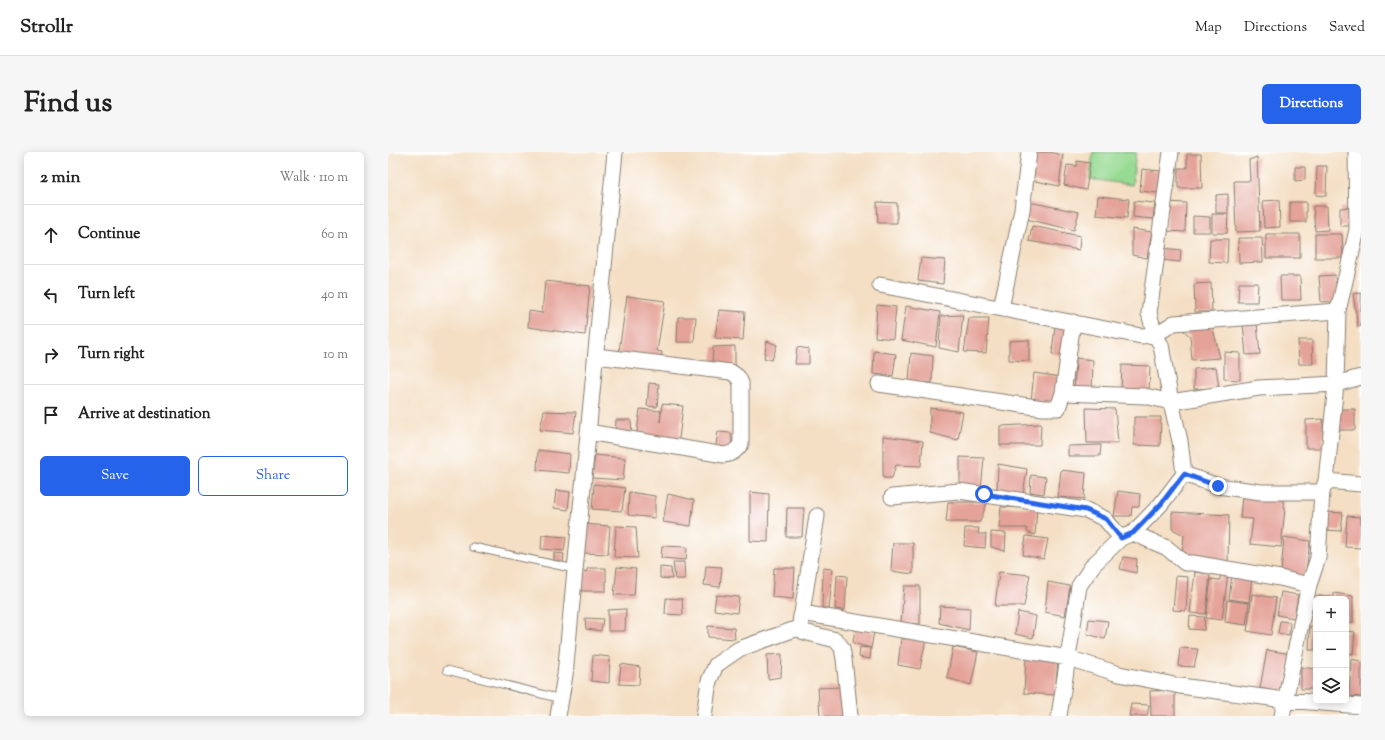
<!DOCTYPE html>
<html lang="en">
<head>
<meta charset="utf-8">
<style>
	:root { --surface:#fff; --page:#f6f6f6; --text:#222; --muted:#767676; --line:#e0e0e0; --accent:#2563eb }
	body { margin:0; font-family:"Sorts Mill Goudy",serif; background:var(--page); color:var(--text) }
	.controls { position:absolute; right:12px; bottom:12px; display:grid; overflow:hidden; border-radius:6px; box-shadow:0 2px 10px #0003 }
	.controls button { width:36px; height:36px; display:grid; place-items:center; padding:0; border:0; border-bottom:1px solid var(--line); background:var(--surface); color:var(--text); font:20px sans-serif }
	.stop { position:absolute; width:12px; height:12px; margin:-9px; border:3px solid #2563eb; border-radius:50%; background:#fff }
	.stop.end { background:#2563eb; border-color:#fff; box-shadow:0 1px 4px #0008 }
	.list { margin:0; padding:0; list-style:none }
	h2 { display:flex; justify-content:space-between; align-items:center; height:52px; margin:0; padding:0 16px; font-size:17px }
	h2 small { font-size:13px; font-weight:400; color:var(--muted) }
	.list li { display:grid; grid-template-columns:26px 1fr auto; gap:12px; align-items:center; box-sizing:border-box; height:60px; padding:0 16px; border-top:1px solid var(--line) }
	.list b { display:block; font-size:15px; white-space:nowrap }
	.list em { font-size:13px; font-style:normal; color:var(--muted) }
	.actions { display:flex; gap:8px; padding:12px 16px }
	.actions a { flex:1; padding:9px 0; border:1px solid var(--accent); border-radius:6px; text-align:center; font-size:14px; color:var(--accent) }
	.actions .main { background:var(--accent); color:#fff }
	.icon { flex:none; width:22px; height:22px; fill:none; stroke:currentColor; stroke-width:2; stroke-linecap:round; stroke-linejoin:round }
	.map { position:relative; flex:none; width:973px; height:564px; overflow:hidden; border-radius:6px }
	header { display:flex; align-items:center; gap:24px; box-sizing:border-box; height:56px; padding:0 20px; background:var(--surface); border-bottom:1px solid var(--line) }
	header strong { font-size:19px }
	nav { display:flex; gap:22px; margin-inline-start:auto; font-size:14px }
	.intro { display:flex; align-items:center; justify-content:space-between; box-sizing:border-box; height:96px; padding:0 24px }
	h1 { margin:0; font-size:28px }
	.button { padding:10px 18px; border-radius:6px; background:var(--accent); color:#fff; font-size:14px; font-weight:700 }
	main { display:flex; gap:24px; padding:0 24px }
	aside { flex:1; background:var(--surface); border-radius:6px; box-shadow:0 2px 10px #0003 }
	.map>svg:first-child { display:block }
	.green { fill:#96da93; stroke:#597b58 }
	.building { fill:#e4a298 }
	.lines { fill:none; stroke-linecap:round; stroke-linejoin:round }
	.lane-casing { stroke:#887e70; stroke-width:9 }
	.street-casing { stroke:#887e70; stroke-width:17 }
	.lane { stroke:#fff; stroke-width:7 }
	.street { stroke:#fff; stroke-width:15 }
	.route { stroke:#2563eb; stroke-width:5 }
</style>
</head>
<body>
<header>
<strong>Strollr</strong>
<nav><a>Map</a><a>Directions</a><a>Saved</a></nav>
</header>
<div class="intro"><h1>Find us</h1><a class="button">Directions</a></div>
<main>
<aside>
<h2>2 min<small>Walk · 110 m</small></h2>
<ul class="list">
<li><svg class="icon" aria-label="ahead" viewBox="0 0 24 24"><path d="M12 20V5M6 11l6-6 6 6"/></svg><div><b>Continue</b></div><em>60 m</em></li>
<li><svg class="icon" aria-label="left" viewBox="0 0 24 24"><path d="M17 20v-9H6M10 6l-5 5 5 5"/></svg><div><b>Turn left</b></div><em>40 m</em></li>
<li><svg class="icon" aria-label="right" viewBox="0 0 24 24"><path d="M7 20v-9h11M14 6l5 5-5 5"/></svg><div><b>Turn right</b></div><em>10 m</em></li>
<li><svg class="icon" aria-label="arrive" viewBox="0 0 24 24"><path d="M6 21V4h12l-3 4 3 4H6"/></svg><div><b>Arrive at destination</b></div></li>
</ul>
<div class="actions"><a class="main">Save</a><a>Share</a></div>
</aside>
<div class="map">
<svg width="973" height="564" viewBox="0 0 973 564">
	<rect width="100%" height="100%" fill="#fff"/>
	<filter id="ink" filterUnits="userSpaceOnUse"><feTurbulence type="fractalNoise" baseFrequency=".025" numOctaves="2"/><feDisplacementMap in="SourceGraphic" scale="8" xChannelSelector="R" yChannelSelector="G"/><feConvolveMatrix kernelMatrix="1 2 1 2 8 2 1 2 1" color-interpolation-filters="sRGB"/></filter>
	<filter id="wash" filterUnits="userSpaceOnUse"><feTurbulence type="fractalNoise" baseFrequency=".012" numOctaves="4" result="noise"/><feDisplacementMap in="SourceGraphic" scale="16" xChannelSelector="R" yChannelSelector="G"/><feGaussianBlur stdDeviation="0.9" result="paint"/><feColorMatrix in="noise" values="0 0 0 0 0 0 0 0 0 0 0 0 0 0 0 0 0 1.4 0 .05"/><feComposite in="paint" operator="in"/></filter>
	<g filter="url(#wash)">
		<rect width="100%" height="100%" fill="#f4dfc4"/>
		<path class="green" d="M705,0H748L744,33L702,27Z"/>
		<g id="blocks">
			<path class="building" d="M644,0H661L675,3L671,34L643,28Z
				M799,2H813L814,36H790V16H799Z
				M869,5L872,79L848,80L846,29H862L861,8Z
				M689,9L702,11L698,38L676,33L679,13L689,14Z
				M929,14H939L938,44L928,43Z
				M907,15H917V28L907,29Z
				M754,17L773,19L770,41L752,39Z
				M840,42V61H828V43Z
				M710,44L741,47L739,66L708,63Z
				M891,48L892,75L876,76L875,49Z
				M746,49L767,51L765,67L745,65Z
				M489,50L509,51V71H490Z
				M640,50L691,60L686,78L638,67Z
				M779,50L798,51L797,80L779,79Z
				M902,50H918V70H902Z
				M925,54H939L940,78L927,79Z
				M965,55L966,74H952V56Z
				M824,62H840L839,81H824Z
				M805,64L822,65V80H805Z
				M644,74L692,84L691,98L641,89Z
				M744,77L764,80L759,106L744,103Z
				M878,82H912V106H878Z
				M927,82H954L955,106H927Z
				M850,86H874L875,110L851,111Z
				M822,87H840L839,111L821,110Z
				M774,96L793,98L792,110L772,108Z
				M533,106L557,108L555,132L530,129Z
				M947,123L950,149L933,150L931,124Z
				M892,124H912L913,148H893Z
				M157,129L202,134L197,183L140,175L141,159L154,161Z
				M823,131L824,160H807L806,132Z
				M851,131H870L869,150H850Z
				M973,141V174L970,175L965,142Z
				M239,144L277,149L269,199L274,200L271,219L248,216L230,212L232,192Z
				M489,153L508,155L505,187L487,185Z
				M518,154L552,160L548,195L513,188Z
				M331,158L357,160L355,188L327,186Z
				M575,163L571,200L551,196L553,164Z
				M290,165H308L306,190H289Z
				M581,166H601L598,201L576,200Z
				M869,171L872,202L858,203L855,172Z
				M824,172L832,206L804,208L802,184L790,174Z
				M667,173L682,175L681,204L664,202Z
				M641,188V209L621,208V189Z
				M910,188H924L925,212H911Z
				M379,189L389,193L384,208L376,206Z
				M347,194V217L324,214L325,195Z
				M409,195L421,197V212H407Z
				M486,199L508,202L505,224L485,222Z
				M836,200L852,201V228L836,227Z
				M523,201L545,204L544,231L521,230Z
				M688,206L705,208L704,239L686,238Z
				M734,213L762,214L761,241L733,240Z
				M828,215L831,236L806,237V217Z
				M646,221L673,225L668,253L643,249Z
				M261,231L271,232L269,255L259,254Z
				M274,252L295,254L290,295L248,288L252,257L273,259L272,270Z
				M542,256L575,260L570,288L542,281Z
				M698,256L727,257L730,291H699Z
				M949,257H967V278H949Z
				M156,259L188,260L185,281L152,278Z
				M746,265H773L772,294L746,293Z
				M935,267V296H918V268Z
				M228,268H243L244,287L227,284Z
				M653,272L652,293H612V274Z
				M330,280L343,281L344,298L327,299Z
				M495,284L535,289L533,314L508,313L504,326H495Z
				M713,293L712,304H680V294Z
				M150,298L182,302L181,321L149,318Z
				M207,303L237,306L235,328L204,326Z
				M572,305L596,306L593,338L572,334Z
				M610,312L639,317L635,343L609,340Z
				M673,318L698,321L696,347L670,345Z
				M643,323L658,325L656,342L642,340Z
				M206,332L237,336L234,359L204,357Z
				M168,338L182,340L180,358L166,356Z
				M730,339L752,342L751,355H744L743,364H726Z
				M241,340L267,344V366L240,363Z
				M362,340L381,342L380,390L362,389Z
				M280,342L306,348L303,374L275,370Z
				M854,343L894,346L897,357L893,395L862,392L865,367L852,366Z
				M560,350H599L592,370H558Z
				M613,355L649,356L647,383L639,380V376H611Z
				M399,356H416L414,385H398Z
				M784,360L841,363L840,409L794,403L796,383L784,377Z
				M939,360L955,361L953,379L937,378Z
				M959,364L973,365V396L957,395Z
				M195,372L222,374L220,402L195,401Z
				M228,374L248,375L250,406L226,405Z
				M577,376H591L590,382H598L597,396L576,394Z
				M603,380L618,381L617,399L603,395Z
				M154,383L178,385L176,399L153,397Z
				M638,384L660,387L656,407L635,403Z
				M896,385L922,389L917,427L893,421Z
				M505,391H525V422L503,419Z
				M274,394L299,395L298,408L273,406Z
				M166,401L176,402L175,411L166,410Z
				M735,405L749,407L748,421L732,417Z
				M285,410H296L297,427H287Z
				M318,414L334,415L332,435L316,433Z
				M229,415L248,417L246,443H226Z
				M272,415L283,416L284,427L272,426Z
				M200,416H218V439H185L187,417L198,420Z
				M386,416H407L405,447L384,445Z
				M435,416L445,417L441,457L434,456Z
				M611,420L642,423L636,454H607Z
				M807,420L822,422L818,462L802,461Z
				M833,420L840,421L834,468L818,466L823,427L832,428Z
				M449,423L459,424L457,458L447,457Z
				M844,423L864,425L861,450L841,447Z
				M788,424L800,425L798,459L785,458Z
				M660,430L682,434L677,464L657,460Z
				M516,434H532V472L513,471Z
				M893,440L910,443L906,466L889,463Z
				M946,441L965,444V470H958V447H946Z
				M864,442L888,446L883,483L859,479Z
				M328,443L351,445L349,461L326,458Z
				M925,444H943V447H928V466H924Z
				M278,446L294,447L295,463L277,462Z
				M839,448L861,451L858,473L837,470Z
				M552,454L582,456L581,478L551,471Z
				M238,457L237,479H220V458Z
				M630,460L648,464L645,486L627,482Z
				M802,464L817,465L816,478L801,477Z
				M197,466L215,467L213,479L198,477Z
				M701,467L720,469L717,487L699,482Z
				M892,469L902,470L901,483L890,481Z
				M320,474L346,476L347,487L320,485Z
				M922,474L928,475V498H921Z
				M467,476L486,480L483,496L465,491Z
				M958,479L967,480L965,502L958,501Z
				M513,487H538L532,517L510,513Z
				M472,495L483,496L482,507L471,505Z
				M565,495L590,500L583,533L559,526Z
				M792,496L810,497L806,515L790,514Z
				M879,498L903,502L896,541L872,536Z
				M394,502L393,525L380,527L379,503Z
				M205,503L222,505L221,531L203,529Z
				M638,506L670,507L667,543L636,541Z
				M963,507L973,509V545L961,544Z
				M233,512L252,515L251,533L231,532Z
				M913,515L928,517L927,537H913Z
				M454,535L455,564H432L430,536Z
				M787,538V564H763L762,539Z
				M743,552L761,553L759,564H741Z"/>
		</g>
	</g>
	<g filter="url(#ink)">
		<use href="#blocks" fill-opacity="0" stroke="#887e70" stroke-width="1"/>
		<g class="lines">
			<defs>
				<path id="lane" d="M85,395L187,417
					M59,518L173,547"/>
				<path id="street" d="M783,0L761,161L767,183L786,171L950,159
					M492,133L753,184L767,183L773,193L783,250L792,289L796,322
					M613,156L634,58L641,0
					M491,232L655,256H670L675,241L685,170
					M675,241L757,244L783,250L871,236L948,232L950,159L969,78L968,0
					M200,280L336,303C344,302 348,299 353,292V231L350,225L343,220L208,204
					M938,329L973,332
					M504,345L571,339L698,358L717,367L733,386
					M429,364L414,461C411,468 412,473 416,480L448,488L454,496L456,507L462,564
					M745,381L779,396L797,411H805L892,426L921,433
					M414,461L680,506L731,522L792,534L897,548L973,554
					M170,564L177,523L227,0
					M316,564L321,529L328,513L351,497L413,475
					M671,564L691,434L705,413L733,386L745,381L773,352L796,322L830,334L873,340H934L938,329L948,232L973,225
					M894,564L921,433L930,406L934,340"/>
			</defs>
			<use href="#lane" class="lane-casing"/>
			<use href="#street" class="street-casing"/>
			<use href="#lane" class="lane"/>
			<use href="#street" class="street"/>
		</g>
	</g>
	<g class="lines" filter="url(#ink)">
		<path class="route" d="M596,342L698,358L718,367L733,386L745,381L773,352L796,322L830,334"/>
	</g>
</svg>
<div class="controls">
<button>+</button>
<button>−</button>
<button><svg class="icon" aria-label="layers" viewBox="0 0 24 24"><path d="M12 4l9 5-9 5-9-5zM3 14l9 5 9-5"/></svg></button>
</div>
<div class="stop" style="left:596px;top:342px"></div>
<div class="stop end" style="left:830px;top:334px"></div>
</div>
</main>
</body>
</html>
